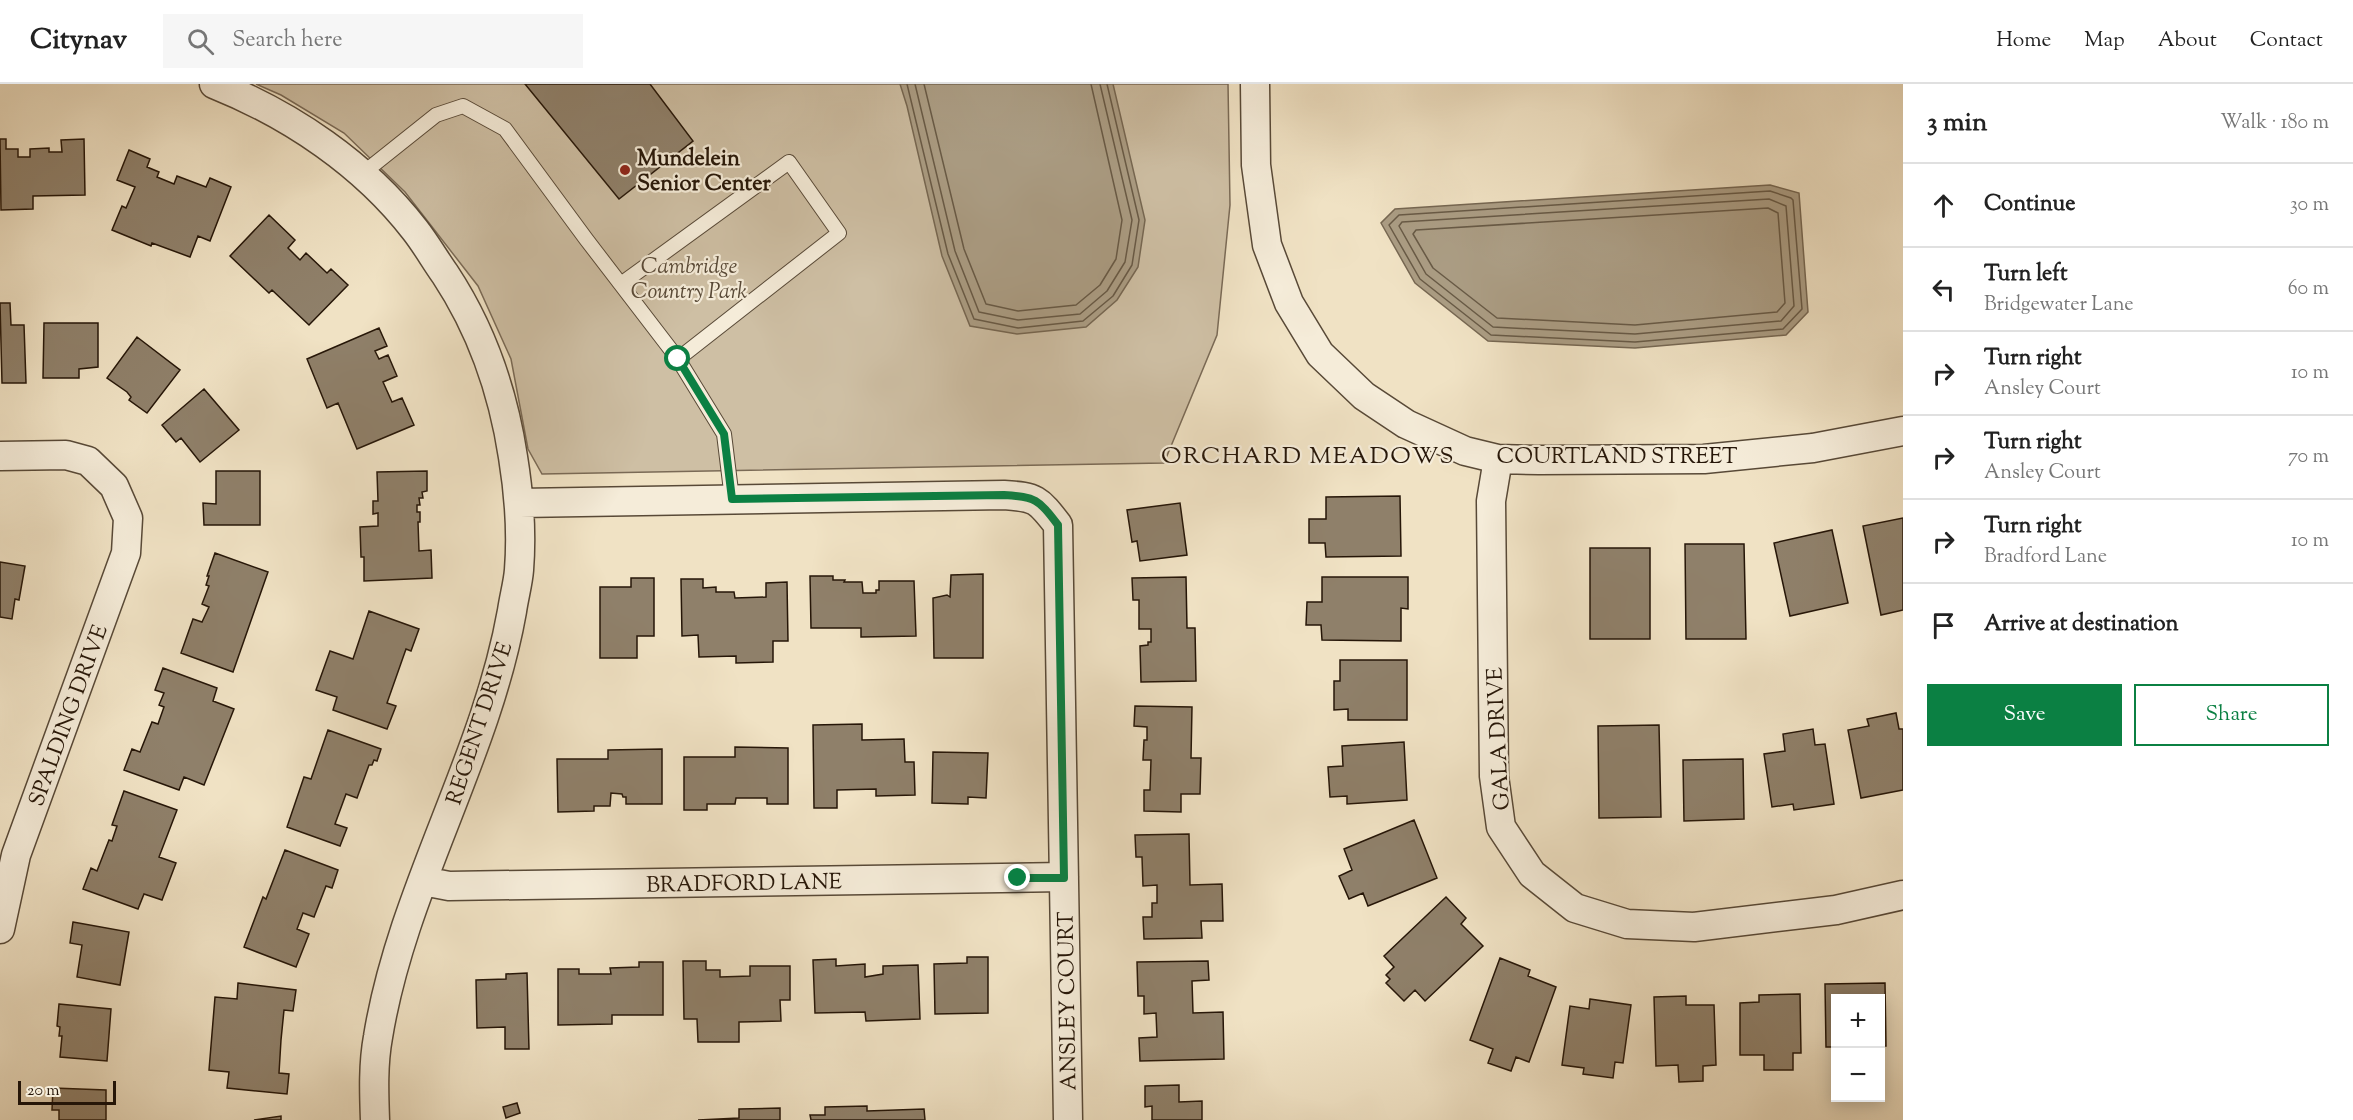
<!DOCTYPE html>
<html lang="en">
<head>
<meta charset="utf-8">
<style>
	:root { --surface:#fff; --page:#f6f6f6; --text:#222; --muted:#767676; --line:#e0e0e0; --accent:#0b8043 }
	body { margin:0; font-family:"Sorts Mill Goudy",serif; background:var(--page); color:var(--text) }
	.controls { position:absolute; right:18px; bottom:18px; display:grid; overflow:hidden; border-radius:0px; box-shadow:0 3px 15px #0003 }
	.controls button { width:54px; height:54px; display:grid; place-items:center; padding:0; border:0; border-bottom:2px solid var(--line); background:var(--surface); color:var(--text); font:30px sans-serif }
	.scale { position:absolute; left:18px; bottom:15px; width:98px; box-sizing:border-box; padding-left:6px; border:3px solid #261608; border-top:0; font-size:16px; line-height:21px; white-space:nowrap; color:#261608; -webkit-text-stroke:4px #f5ecd9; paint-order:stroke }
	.stop { position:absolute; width:18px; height:18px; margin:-14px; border:4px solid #0b8043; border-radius:50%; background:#fff }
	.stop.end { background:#0b8043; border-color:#fff; box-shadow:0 2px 6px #0008 }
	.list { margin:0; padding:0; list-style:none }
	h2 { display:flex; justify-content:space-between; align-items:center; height:78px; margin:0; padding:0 24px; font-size:26px }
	h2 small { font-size:20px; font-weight:400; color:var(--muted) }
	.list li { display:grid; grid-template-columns:39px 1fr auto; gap:18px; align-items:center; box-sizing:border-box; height:84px; padding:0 24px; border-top:2px solid var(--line) }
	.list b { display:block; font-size:22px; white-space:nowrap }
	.list p { margin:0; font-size:20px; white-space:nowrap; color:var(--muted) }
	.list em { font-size:20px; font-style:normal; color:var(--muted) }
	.actions { display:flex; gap:12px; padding:18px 24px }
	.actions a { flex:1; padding:14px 0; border:2px solid var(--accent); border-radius:0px; text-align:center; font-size:21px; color:var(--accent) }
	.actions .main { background:var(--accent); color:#fff }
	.icon { flex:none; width:33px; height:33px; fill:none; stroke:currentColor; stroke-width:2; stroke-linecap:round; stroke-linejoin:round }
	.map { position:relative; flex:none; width:1903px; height:1036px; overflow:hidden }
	header { display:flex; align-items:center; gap:36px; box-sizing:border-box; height:84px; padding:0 30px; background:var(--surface); border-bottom:2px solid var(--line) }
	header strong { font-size:28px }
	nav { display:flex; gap:33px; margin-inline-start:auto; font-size:21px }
	.search { width:420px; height:54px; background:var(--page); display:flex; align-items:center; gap:15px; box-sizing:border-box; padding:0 21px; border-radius:0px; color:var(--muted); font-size:22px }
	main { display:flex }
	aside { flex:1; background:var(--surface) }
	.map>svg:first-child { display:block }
	.green { fill:#cebfa4; stroke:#7a6a56; stroke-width:1.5 }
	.water { fill:#ab9d84; stroke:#766752; stroke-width:1.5 }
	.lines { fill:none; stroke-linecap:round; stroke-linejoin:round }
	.shore { stroke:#685a46; stroke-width:1.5 }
	.building { fill:#8f806a; stroke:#261608; stroke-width:1.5 }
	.service-casing { stroke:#584937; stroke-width:16 }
	.minor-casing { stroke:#584937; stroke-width:31 }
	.service { stroke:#f5ecd9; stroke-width:14 }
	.minor { stroke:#f5ecd9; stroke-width:28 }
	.route { stroke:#0b8043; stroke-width:8 }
	.poi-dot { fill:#8f2418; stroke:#f5ecd9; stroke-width:2 }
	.labels { text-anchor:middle; stroke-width:4.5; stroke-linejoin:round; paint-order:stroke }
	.poi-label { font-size:22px; font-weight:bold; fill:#261608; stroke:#f5ecd9; text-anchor:start }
	.park-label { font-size:22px; font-style:italic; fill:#584937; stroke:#f5ecd9 }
	.street-label { font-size:22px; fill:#261608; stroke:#f5ecd9 }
	.neighbourhood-label { font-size:24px; letter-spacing:1.5px; fill:#261608; stroke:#f5ecd9 }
</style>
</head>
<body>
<header>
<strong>Citynav</strong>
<div class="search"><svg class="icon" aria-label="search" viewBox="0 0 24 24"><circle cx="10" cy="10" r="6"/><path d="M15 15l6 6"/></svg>Search here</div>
<nav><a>Home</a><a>Map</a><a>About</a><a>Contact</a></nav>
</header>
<main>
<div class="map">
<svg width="1903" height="1036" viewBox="0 0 1903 1036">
	<rect width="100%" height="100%" fill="#f0e2c4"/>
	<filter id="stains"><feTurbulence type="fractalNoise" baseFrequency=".00333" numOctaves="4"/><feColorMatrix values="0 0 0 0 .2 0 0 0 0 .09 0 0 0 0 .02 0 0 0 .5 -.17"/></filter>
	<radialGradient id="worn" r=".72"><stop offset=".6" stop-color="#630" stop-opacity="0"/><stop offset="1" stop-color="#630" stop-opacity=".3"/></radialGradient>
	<path class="green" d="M256,0H1228L1230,121L1217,251L1164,379L542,390L528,365L511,275L478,202L405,108L344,49L281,11Z"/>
	<path class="water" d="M900,0H1113L1145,136L1138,183L1117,216L1086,243L1017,250L970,242L942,172L907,22Z
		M1770,101L1799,109L1808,228L1786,251L1635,264L1488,257L1415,199L1381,139L1395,125Z"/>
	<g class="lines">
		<path class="shore" d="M907,0L948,170L974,235L1018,244L1083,237L1113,212L1132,181L1139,136L1107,0
			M915,0L955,167L979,228L1018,236L1080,230L1107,207L1125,178L1132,136L1100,0
			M924,0L964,165L986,220L1018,227L1076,221L1100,201L1116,175L1122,136L1091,0
			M1770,107L1791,114L1793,116L1802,225L1783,245L1635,258L1491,251L1420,195L1389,141L1399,131Z
			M1769,115L1786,122L1794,222L1781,237L1635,250L1493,243L1426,190L1399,142L1402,138Z
			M1768,124L1778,129L1785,219L1777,228L1635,241L1497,234L1433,184L1413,150L1416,146Z"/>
	</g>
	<path class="building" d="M525,0H650L693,57L619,115Z
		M0,55H6V65H18V73H30V65L49,64V68H62L61,56L84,55L85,111L33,112V125L1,126Z
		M129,66L150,75L147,83L159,88L157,93L174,100L177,92L206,103L210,94L231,103L210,157L198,152L190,173L152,159L151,162L112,146L122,122L126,124L135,103L117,96Z
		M269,131L295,156L288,164L300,176L306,169L327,189L331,185L348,201L309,241L272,206L269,209L230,172Z
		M0,219H10L11,241H24L26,299H2Z
		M44,239H98V283L79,285V294H43Z
		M379,244L387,262L375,267L379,275L388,271L397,292L383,298L392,318L402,314L414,341L357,365L338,319L327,324L307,275Z
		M137,253L180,286L147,329L129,316L131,313L127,308L107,294Z
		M204,305L239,346L200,378L181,354L176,358L162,341Z
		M216,387H260V441H204L203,419L216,420Z
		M427,387V407L422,408L423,414H419L420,421H417V428H420V438H418L419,467L431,466L432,494L364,497V473H361L360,443L378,442V429L373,430V417H378L377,388Z
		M1400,412L1401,472L1326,473L1325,459H1309V435H1326V413Z
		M1180,419L1187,471L1140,477L1137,457L1132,458L1127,426Z
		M1903,434V526L1881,531L1863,442Z
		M1832,446L1848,519L1790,532L1774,459Z
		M1685,460H1744L1746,555H1686Z
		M1590,464H1650V555H1590Z
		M215,469L268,488L233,588L181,569L193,535L202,538L209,523L202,520L209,502L206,501L209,492H207Z
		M0,478L25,482L19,516L15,515L12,535L0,533Z
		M983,490V574H934L933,514L947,511L950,513L951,491Z
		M810,492H833V496H845L844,498H862L863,509H876V506H879V497H914L916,552L861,553V544H811Z
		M1186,493L1187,544H1195L1196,597L1141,598L1140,562L1148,561V558H1151V545H1139V516H1133L1132,494Z
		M1322,493H1408V525L1401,524V557L1322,556L1321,541H1306L1307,518H1322Z
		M631,494H654V552H637V574H600V503H631Z
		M681,495H703V504L716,503V508H734L735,514L766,513V499L787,498L788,557H773V578L736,579V572L699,573L698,551L682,552Z
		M369,527L419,545L411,567L406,565L387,619L396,622L387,645L333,626L337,613L316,606L330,567L353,575Z
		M1340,576H1407V636H1348V625L1334,626V597H1340Z
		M163,584L217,604L213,617L234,625L204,701L184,693L179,706L124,686L132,665L140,668L152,638L158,640L164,623L159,621L164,609L155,606Z
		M1135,622L1192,623L1191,674H1201L1200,710H1181V728L1144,727V706H1150L1151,676H1143L1144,656H1147V643L1134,642Z
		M1896,629L1899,645H1903V706L1861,714L1848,646L1869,642L1867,635Z
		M862,640V656L904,655L905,678H914L915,711L876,712V705L837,706V724H814L813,641Z
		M1659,641L1661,733L1599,734L1598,642Z
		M1813,645L1815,661L1825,660L1834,720L1794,726L1793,720L1772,723L1764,670L1785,667L1783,650Z
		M328,646L381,665L377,677L374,676L372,681H369L357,714L346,710L335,740L347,744L340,762L287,743L304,693L311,695Z
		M1404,658L1407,716L1347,720V712L1330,713L1328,683L1343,682L1342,662Z
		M735,663L788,664V720H767V714H736L735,720H707V726H684V673H735Z
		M662,665V720H626V713H623L622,710L611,709L610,722H594V727L558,728L557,675H608V666Z
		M933,668L988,669L986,714L968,713V720L932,719Z
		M1743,675L1744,735L1684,737L1683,676Z
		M124,707L177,726L159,773L176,779L162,816L144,810L138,825L83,805L91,784L97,787L109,756L112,757L117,742L112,741Z
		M1414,736L1437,794L1368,822L1363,809L1349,815L1339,792L1352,786L1344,765Z
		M1189,750L1190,801L1222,800L1223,837H1201L1202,854L1144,855L1143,833H1152V819H1157V801L1143,802L1142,773H1136L1135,751Z
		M285,766L338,786L332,804L326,802L314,833L303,829L297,845L309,850L296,883L244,863L263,813L266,815Z
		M1446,813L1466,834L1461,840L1483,862L1425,917L1415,906L1404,917L1386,899L1390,895L1386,891L1394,883L1384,872Z
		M73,838L129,848L120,901L77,893L82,861L70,859Z
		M967,873H988V929L935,930L934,880L967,879Z
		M1500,874L1530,886L1528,892L1556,903L1529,978L1516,973L1511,987L1488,979L1493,965L1470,956Z
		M836,875V882L865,880V893L883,890V882L918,881L920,935L866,937L865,928L815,929L813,876Z
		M683,877H706V886H720V893L750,892V882H790V916H780L781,937L739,938V958H698L697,935H684Z
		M1208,877L1209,896L1192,897L1193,929L1223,928L1224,975L1140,977L1139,954L1157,953L1156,929L1144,930V912H1138L1137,878Z
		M639,878H663V931H612V940L558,941V885H579V890H611L610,884L639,883Z
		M527,889L529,965H505V943L477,944L476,896L506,895V890Z
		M238,899L296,906L293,927L284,926L281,956L279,989L289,990L287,1010L227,1004L229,988L209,986L215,913L237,915Z
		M1885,899L1886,962H1880V914H1836V963H1826L1825,900Z
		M1800,910L1801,969H1793V986H1764V971H1740V919L1759,918V911Z
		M1686,912V921H1714L1716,981L1703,982V997L1679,998L1678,981L1656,982L1654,913Z
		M1590,915L1631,921L1623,979L1615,978L1613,994L1583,990L1584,984L1562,981L1570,922L1589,925Z
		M59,920L111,925L107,977L60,973L62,952H59L60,943L57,942Z
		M1179,1001V1018L1202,1017V1036H1152V1022L1145,1023V1002Z
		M53,1004L106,1006V1036H59V1026H52Z
		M517,1019L520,1029L506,1034L503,1023Z
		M867,1022V1027L924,1025L925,1036H811L810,1031H825V1023Z
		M780,1024V1036H698L739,1034V1025Z
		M281,1032V1036H254Z"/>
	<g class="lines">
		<defs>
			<path id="service" d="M362,90L436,31L463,22L505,45L586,155L678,275L724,350L732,415
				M621,200L789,78L839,149L678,275"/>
			<path id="minor" d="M214,0C291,31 364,80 415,146C426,160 435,176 445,190C482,246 503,307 513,373C519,410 522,448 519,486C518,499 514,513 512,527C486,674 402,805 378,953C373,980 374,1009 375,1036
				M1255,0L1256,81L1267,161L1289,219L1320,270L1364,312L1406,340L1465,367L1498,375L1539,376L1704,375L1813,364L1903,347
				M0,372L66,371L88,377L114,402L128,434L126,469L16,771L0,845
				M1498,375L1491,417L1494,692L1501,743L1532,790L1575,824L1627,840L1694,843L1836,826L1903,811
				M520,419L1004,411C1036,413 1038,415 1058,441L1068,1036
				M423,797L449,802L1064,793"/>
		</defs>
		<use href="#service" class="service-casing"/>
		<use href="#minor" class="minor-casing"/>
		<use href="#service" class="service"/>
		<use href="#minor" class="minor"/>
	</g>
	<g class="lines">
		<path class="route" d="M678,275L724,350L732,415L1004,411C1036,413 1038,415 1058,441L1064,794H1018"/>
	</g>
	<circle class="poi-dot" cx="625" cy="86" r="6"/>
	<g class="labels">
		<g class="poi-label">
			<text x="637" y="81">Mundelein<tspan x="637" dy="25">Senior Center</tspan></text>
		</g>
		<g class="park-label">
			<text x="689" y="189">Cambridge<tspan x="689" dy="25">Country Park</tspan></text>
		</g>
		<g class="street-label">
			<text x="1617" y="379">COURTLAND STREET</text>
			<text transform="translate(67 631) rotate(-70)" y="8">SPALDING DRIVE</text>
			<text transform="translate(478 639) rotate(-72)" y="8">REGENT DRIVE</text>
			<text transform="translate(1497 655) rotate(-93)" y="8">GALA DRIVE</text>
			<text transform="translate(744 798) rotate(-1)" y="8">BRADFORD LANE</text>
			<text transform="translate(1066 917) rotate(-91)" y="8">ANSLEY COURT</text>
		</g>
		<g class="neighbourhood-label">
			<text x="1308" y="379">ORCHARD MEADOWS</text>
		</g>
	</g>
	<rect width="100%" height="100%" filter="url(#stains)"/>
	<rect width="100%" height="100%" fill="url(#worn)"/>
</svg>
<div class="controls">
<button>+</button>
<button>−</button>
</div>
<div class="scale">20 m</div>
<div class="stop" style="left:678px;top:275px"></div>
<div class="stop end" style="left:1018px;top:794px"></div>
</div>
<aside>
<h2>3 min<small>Walk · 180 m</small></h2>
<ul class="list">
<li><svg class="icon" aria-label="ahead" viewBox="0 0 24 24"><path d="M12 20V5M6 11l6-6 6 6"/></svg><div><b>Continue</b></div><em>30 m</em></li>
<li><svg class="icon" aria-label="left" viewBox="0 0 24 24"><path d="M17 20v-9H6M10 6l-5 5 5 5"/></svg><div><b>Turn left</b><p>Bridgewater Lane</p></div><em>60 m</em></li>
<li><svg class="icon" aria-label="right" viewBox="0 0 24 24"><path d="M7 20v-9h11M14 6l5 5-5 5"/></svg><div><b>Turn right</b><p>Ansley Court</p></div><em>10 m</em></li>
<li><svg class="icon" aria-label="right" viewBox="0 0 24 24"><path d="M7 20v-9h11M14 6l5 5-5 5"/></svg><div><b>Turn right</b><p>Ansley Court</p></div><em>70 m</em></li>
<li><svg class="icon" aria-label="right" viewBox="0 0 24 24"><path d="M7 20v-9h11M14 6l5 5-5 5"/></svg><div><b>Turn right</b><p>Bradford Lane</p></div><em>10 m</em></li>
<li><svg class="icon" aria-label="arrive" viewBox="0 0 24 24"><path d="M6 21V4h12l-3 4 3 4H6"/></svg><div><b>Arrive at destination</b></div></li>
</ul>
<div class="actions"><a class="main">Save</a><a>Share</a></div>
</aside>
</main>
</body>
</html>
